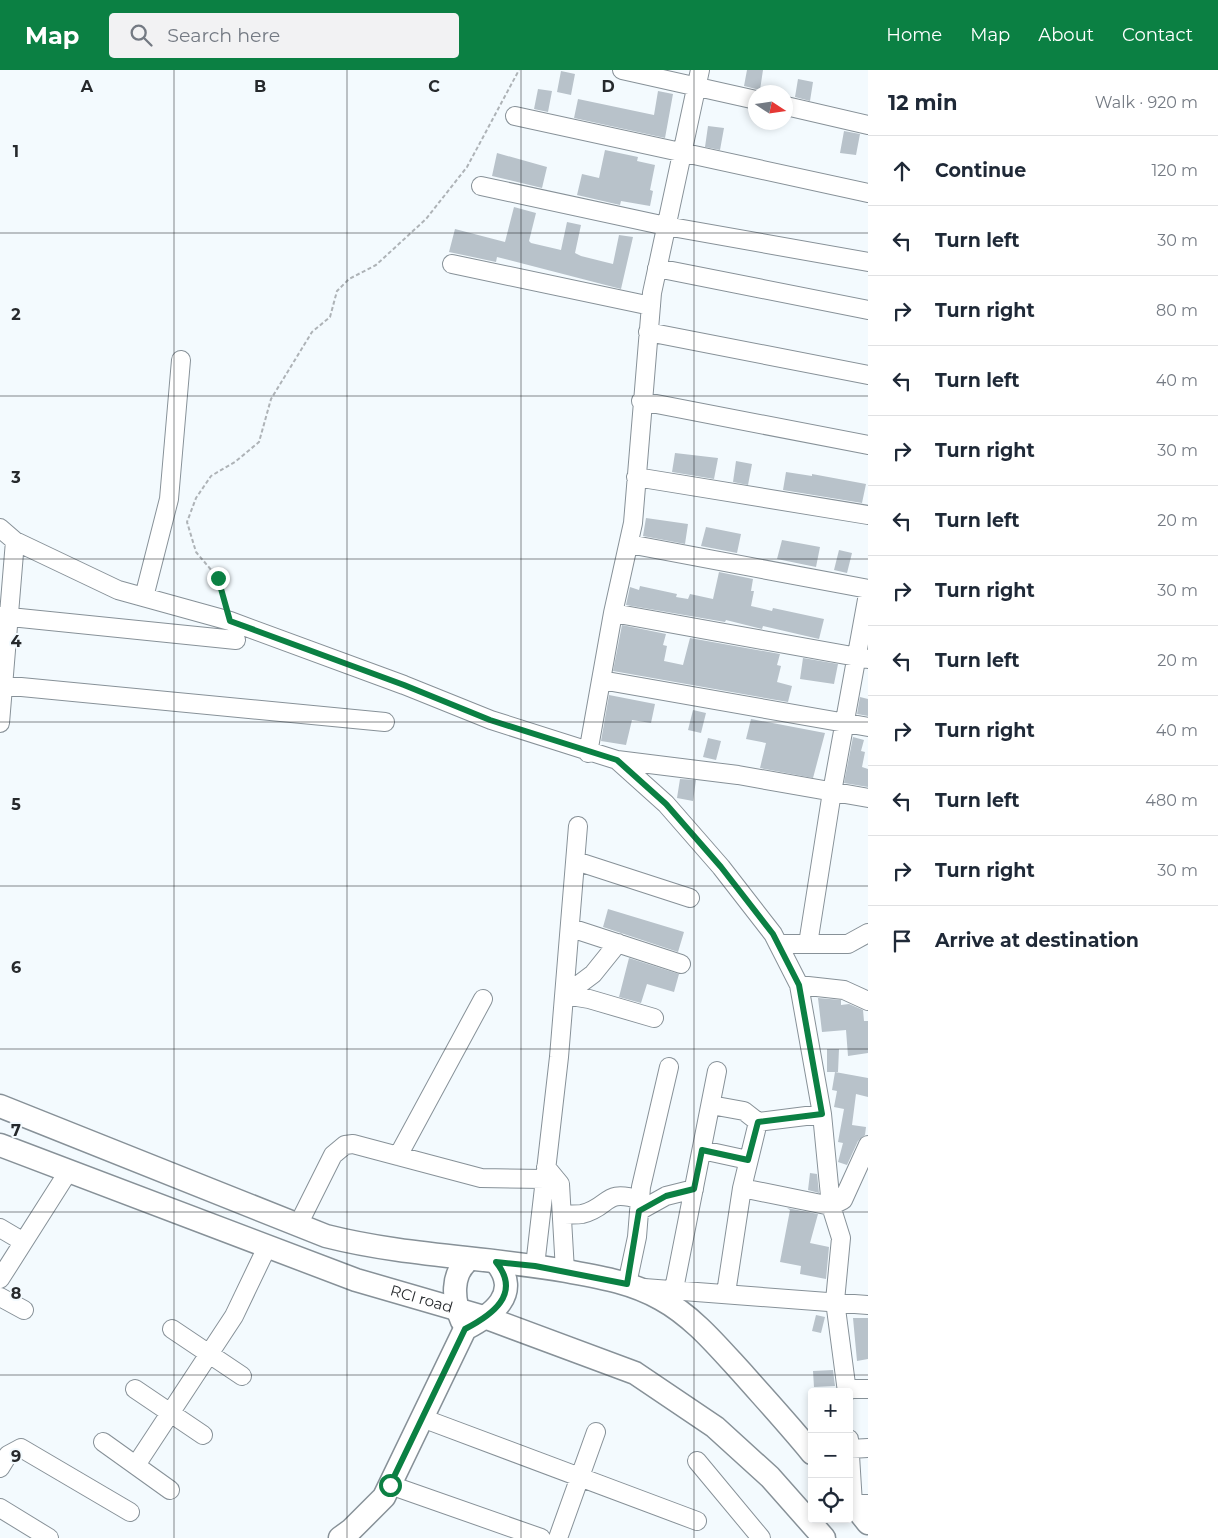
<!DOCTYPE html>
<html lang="en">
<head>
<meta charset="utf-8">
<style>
	:root { --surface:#fff; --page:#f2f2f3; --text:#1f2937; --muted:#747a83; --line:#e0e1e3; --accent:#0b8043 }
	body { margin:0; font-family:Montserrat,sans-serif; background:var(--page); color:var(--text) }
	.controls { position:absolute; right:15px; bottom:15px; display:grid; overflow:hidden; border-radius:5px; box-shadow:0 2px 8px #0003 }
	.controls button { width:45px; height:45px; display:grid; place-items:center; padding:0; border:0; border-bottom:1px solid var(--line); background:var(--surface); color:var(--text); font:25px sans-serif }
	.compass { position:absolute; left:748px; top:15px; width:45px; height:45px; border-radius:50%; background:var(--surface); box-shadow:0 2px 8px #0003; rotate:102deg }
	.stop { position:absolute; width:15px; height:15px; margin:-11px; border:4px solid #0b8043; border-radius:50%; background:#fff }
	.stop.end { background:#0b8043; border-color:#fff; box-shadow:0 1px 5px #0008 }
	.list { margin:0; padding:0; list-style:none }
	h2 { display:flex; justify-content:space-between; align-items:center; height:65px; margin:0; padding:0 20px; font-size:21px }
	h2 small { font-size:16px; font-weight:400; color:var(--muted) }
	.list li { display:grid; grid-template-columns:32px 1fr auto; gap:15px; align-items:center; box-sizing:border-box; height:70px; padding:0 20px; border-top:1px solid var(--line) }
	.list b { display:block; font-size:19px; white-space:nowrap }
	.list em { font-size:16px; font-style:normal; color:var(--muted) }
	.icon { flex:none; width:28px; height:28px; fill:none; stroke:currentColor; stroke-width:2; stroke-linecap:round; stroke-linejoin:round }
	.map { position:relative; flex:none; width:868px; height:1468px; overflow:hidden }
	header { display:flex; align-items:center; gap:30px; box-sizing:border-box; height:70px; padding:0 25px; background:var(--accent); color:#fff }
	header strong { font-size:24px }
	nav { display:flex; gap:28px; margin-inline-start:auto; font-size:18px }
	.search { width:350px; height:45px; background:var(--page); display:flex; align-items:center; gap:12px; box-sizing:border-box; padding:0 18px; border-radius:5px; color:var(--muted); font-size:19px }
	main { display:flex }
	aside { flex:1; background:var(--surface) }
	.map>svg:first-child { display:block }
	.building { fill:#b8c2ca }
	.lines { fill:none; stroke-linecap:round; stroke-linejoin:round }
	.minor-casing { stroke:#879198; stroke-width:20 }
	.major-casing { stroke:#879198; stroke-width:25 }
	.path { stroke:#aeb3b7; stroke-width:2; stroke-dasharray:4 2.5; stroke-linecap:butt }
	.minor { stroke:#fff; stroke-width:18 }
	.major { stroke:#fff; stroke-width:22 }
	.route { stroke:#0b8043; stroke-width:6 }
	.grid { fill:none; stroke:#26292c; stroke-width:1; stroke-opacity:0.55 }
	.labels { text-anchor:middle; stroke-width:4; stroke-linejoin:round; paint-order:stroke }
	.street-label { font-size:15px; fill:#26292c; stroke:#f3fafe }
	.grid-label { font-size:16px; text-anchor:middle; font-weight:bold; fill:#26292c; stroke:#f3fafe; stroke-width:4; stroke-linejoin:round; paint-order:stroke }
</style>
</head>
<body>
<header>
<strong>Map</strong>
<div class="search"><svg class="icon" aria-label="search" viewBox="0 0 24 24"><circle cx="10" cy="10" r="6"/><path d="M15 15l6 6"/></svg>Search here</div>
<nav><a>Home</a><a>Map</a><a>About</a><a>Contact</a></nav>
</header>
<main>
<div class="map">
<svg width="868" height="1468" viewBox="0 0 868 1468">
	<rect width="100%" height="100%" fill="#f3fafe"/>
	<path class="building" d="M747,0H763L760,20L744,16Z
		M561,1L575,4L571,25L557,22Z
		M798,9L813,12L810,31L795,27Z
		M538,19L552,21L548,42L534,39Z
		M658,21L673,24L665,68L574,48L578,29L654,45Z
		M708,56L724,58L720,80L705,77Z
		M844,61L860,64L856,85L840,83Z
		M605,80L638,87L637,91L655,95L650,120L653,121L650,136L621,131L620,135L577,125L582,104L599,108Z
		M497,83L547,97L542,118L492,106Z
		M514,137L536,143L529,171L531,173L561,180L567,152L581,155L575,183L581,186L613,194L619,165L633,167L621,219L497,187L496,192L449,182L455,159L505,172Z
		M675,383L718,388L714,409L672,402Z
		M736,391L752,394L748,415L733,412Z
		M786,402L812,406V404L866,414L862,433L783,420Z
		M646,448L688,454L685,474L643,466Z
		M706,457L741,464L737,483L701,476Z
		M782,470L820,477L816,497L777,489Z
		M839,480L852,483L847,503L834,500Z
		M719,502L753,509L751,521H754L751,536L772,541L773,538L824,549L819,569L763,556L762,559L726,550L725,552L626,535L630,517L639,520L640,516L677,524L676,527L688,529L690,524L713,529Z
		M622,555L666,564L663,575L667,576L664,591L683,595L690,568L780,584L777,595L781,596L777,612L792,616L788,632L613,601Z
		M803,588L838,594L834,614L800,609Z
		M609,625L655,634L651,653L632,650L626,675L601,671Z
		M860,627L868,629V646L857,644Z
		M693,640L706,643L701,663L688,660Z
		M751,649L825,663L813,708L760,698L766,673L746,669Z
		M853,667L864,670L861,681L865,682L862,697L868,699V717L844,713Z
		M708,668L721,671L716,690L703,687Z
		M680,709L696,710L693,731L677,728Z
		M608,839L684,862L678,882L603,857Z
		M629,888L679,904L674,922L647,914L641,933L619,927Z
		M818,928L841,930V935L849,934L863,940L864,951H868V983L848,986L846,960L822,962Z
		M827,979H839L838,1002H827Z
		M835,1002L868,1008V1027L856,1024L852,1055L866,1057L865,1065L858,1071L847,1095L838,1092L843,1073L838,1072L844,1039L834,1037L837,1021L832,1020Z
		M810,1103L817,1104L819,1123L808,1120Z
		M787,1138L818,1144L810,1173L829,1177L826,1209L800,1204L801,1196L780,1192L790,1140Z
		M816,1245L825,1247L821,1263L812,1261Z
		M853,1248H868V1289L857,1291Z
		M833,1300L835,1316L814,1317L813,1301Z"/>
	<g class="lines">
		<defs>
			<path id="minor" d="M622,0L756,30
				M786,36L868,55
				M515,46L868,123
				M481,116L666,156L868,192
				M452,194L651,236
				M657,198L868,240
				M648,262L868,305
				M641,331L868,375
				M636,407L868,445
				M0,458L15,471L118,520L230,551L404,615L491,650L617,690L666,734L721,797L773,864L799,915L822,1044L831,1136L841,1168L835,1231L847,1322
				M629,474L868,519
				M144,527L169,429L181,290
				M613,543L868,589
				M0,546L236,570
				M601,610L868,657
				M0,615L385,652
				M0,653L15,471
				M588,683L613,543L633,453L652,223L700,0
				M617,690L738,705L868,728
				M576,791L690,828
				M571,858L681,894
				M778,874H848L868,863
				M808,874L832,722L868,524
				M799,915L844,920L868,931
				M565,925L589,929L654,948
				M565,925L593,904L618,873
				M711,1035L744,1041L758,1052
				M702,1080L748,1090
				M398,1086L483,929
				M546,1097L560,1114L565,1201
				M742,1118L831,1136L843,1130L868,1075
				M639,1141L666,1126L694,1119
				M562,1145C568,1144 576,1145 582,1144C611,1137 603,1118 640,1130
				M298,1155L333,1085L345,1075L353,1074L481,1108L545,1109
				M0,1158L22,1171
				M535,1196L559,987L578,756
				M0,1209L68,1102
				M627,1214L637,1167L641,1117L669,997
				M644,1218L868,1235
				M674,1219L717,1001
				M726,1223L742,1118L758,1052L822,1044
				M0,1227L24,1240
				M172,1259L242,1306
				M135,1319L203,1365
				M847,1319H868
				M422,1348L697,1451
				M849,1369L853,1434H868
				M103,1372L170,1420
				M850,1379L868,1378
				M697,1391L761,1468
				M136,1395L234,1246L267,1177
				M0,1398L8,1385L21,1378L130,1442
				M390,1415L541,1468
				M0,1438L49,1468
				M558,1468L596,1362"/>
			<g id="major">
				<path d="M0,1036L326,1166C405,1186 486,1187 566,1201C599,1207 631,1212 661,1229C694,1247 719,1278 744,1305C767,1331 790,1356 812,1383"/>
				<path id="s1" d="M0,1075L356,1210L487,1248L635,1303L715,1357L770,1407L824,1468"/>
				<path d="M462,1251C453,1231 450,1203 470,1189"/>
				<path d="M849,1429L868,1453"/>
				<path d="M340,1468L351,1460L384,1427L465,1259C492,1245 522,1224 496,1192"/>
			</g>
		</defs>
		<use href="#minor" class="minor-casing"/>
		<use href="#major" class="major-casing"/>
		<path class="path" d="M225,535L218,508L196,482L187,452L196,428L211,406L235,392L259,372L271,329L312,262L330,247L337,221L349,209L376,195L426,149L467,97L519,0"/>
		<use href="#minor" class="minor"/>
		<use href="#major" class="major"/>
	</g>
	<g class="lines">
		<path class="route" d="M218,508L230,551L404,615L490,650L617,690L666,734L721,797L773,864L799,915L822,1044L758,1052L748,1090L702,1080L694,1119L666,1126L639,1141L627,1214L535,1196L496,1192C522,1224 492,1245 465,1259L390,1415"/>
	</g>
	<path class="grid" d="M174,0V1468M347,0V1468M521,0V1468M694,0V1468M0,163H868M0,326H868M0,489H868M0,652H868M0,816H868M0,979H868M0,1142H868M0,1305H868"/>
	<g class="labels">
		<g class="street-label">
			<text dy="5" stroke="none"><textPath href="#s1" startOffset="449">RCI road</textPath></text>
		</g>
	</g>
	<g class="grid-label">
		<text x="87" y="22">A</text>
		<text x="260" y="22">B</text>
		<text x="434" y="22">C</text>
		<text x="608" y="22">D</text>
		<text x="16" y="87">1</text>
		<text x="16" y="250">2</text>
		<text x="16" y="413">3</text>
		<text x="16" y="577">4</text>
		<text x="16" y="740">5</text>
		<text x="16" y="903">6</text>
		<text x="16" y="1066">7</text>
		<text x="16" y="1229">8</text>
		<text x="16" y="1392">9</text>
	</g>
</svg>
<div class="controls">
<button>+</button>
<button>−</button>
<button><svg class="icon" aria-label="locate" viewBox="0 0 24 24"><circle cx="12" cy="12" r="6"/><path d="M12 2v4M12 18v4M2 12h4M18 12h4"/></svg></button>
</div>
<svg class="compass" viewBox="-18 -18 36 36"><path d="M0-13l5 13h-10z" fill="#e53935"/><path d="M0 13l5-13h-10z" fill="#747a83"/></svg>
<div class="stop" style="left:390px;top:1415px"></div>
<div class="stop end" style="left:218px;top:508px"></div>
</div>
<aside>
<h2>12 min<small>Walk · 920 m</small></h2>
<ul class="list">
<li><svg class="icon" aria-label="ahead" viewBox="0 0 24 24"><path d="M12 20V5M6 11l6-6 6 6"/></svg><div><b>Continue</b></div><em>120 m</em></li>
<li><svg class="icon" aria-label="left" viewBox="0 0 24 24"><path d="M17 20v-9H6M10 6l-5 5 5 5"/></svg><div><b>Turn left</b></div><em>30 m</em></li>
<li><svg class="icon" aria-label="right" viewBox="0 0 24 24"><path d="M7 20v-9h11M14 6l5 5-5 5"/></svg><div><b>Turn right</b></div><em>80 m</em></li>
<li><svg class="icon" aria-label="left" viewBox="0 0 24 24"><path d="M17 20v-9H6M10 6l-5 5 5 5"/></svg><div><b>Turn left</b></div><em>40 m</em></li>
<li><svg class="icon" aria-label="right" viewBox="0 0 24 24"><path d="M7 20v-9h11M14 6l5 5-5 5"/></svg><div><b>Turn right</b></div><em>30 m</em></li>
<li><svg class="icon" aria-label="left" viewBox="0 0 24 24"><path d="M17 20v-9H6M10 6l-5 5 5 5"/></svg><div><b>Turn left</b></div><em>20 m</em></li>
<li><svg class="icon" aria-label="right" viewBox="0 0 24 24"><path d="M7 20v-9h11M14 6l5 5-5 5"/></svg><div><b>Turn right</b></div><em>30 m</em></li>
<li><svg class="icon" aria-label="left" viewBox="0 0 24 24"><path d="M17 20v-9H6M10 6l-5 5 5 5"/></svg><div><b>Turn left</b></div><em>20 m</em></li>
<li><svg class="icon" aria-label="right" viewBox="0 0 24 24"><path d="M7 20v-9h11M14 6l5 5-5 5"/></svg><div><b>Turn right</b></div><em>40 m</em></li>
<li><svg class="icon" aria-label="left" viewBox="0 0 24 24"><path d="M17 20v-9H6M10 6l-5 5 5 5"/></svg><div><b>Turn left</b></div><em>480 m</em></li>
<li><svg class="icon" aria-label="right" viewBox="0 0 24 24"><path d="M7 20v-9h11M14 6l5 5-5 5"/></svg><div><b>Turn right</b></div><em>30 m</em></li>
<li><svg class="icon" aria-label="arrive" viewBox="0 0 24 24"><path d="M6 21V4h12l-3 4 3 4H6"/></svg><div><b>Arrive at destination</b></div></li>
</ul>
</aside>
</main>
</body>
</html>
